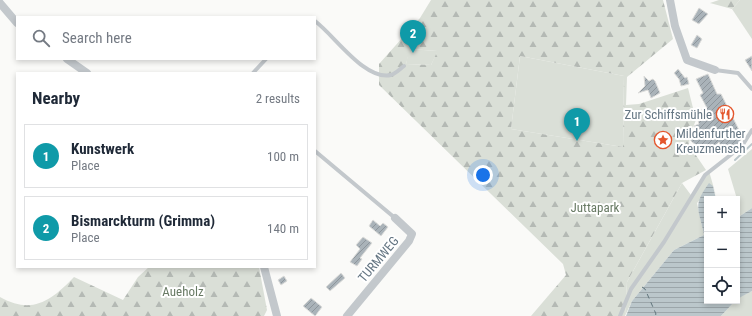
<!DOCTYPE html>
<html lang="en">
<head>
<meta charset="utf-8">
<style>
	:root { --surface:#fff; --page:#f2f2f3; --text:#1f2937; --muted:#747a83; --line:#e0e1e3; --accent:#db2777 }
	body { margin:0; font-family:"Roboto Condensed",sans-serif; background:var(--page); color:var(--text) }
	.controls { position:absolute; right:12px; bottom:12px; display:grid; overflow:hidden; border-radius:0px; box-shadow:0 2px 6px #0003 }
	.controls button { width:36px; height:36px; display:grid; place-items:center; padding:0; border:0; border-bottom:1px solid var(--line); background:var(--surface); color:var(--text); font:20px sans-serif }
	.you { position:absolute; left:483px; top:175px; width:14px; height:14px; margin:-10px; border:3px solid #fff; border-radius:50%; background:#1a73e8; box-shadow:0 0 0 6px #1a73e833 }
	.badge { display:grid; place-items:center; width:26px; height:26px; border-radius:50%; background:var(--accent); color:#fff; font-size:13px; font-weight:700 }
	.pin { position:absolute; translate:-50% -33px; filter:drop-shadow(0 1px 2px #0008) }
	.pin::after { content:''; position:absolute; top:21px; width:14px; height:12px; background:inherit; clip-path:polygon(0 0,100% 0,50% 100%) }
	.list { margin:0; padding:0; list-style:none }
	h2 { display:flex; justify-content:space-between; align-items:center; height:52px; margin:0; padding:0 16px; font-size:17px }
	h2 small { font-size:13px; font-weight:400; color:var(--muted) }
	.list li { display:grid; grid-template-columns:26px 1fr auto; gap:12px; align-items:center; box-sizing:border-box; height:64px; margin:0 8px 8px; padding:0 8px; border:1px solid var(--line); border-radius:0px }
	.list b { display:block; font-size:15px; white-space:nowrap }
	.list p { margin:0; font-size:13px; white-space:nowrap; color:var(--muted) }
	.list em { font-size:13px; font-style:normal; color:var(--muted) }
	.icon { flex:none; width:22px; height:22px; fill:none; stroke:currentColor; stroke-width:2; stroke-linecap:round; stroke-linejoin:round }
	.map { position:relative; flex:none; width:752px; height:316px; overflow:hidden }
	.search { position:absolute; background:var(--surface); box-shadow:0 2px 6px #0003; left:16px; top:16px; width:300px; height:44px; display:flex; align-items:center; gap:10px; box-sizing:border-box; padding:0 14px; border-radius:0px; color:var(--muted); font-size:15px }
	.panel { position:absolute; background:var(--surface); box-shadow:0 2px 6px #0003; left:16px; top:72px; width:300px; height:196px; border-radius:0px }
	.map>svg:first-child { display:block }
	.grass { fill:#dadfd7 }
	.forest { fill:url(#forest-firs); fill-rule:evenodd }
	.water { fill:url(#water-rules) }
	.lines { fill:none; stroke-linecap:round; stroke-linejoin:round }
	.stream { stroke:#bbc7cb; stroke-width:2 }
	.ferry { stroke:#60757c; stroke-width:1; stroke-dasharray:5 4; stroke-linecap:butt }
	.building { fill:url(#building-hatch); stroke:#dcdcda }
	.lane { stroke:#c3c8cc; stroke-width:4 }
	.street { stroke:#c3c8cc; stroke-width:8 }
	.labels { text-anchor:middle; stroke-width:4; stroke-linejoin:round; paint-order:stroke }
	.poi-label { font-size:13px; fill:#657683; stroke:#fff; text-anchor:end }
	.park-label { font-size:13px; fill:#687a64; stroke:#fff }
	.street-label { font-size:13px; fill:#657683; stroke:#fff }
</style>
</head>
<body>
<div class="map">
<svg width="752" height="316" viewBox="0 0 752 316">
	<defs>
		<pattern id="forest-firs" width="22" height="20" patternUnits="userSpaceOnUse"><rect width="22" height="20" fill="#dadfd7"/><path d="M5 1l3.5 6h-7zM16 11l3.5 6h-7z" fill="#b4b9b4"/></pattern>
		<pattern id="water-rules" width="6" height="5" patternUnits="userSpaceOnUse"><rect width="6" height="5" fill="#bbc7cb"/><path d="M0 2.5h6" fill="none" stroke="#9ca6aa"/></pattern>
		<pattern id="building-hatch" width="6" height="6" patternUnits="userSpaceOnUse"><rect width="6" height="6" fill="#aab3b9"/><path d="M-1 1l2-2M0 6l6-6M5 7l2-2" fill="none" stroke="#8e969c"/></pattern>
	</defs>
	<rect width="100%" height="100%" fill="#fafaf8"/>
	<path class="grass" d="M740,0H752V39L732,9Z
		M409,49L438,51L431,65L406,64Z
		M520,56L624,76L623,147L511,129Z
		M752,149V208L737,218V212L739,211L737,199L728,169Z
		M709,171L717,199L713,186L697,203L704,235L674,250L632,301L625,316L627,282L682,183L691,195Z
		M752,291V316H721L735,301H737V298Z"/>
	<path class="forest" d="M431,0H663L673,39L627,77L626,105L639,104L688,88L696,120L690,135L689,145L706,170L682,183L627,282L625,316H531L566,275L563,264L379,85V64L420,18ZM410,49L437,51V52L431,65L406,64ZM520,56L624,76L623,147L511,129Z
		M719,0H740L732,9L710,3Z
		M149,267H259L267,310L264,316H0V297C32,315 51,301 74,277L123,300L138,277Z"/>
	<path class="water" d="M709,183L713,186L716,199H707V301H735L721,316H626L632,301L674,250L704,235C699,209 692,206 709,183Z
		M752,208V291L737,299V218Z"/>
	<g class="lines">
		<path class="stream" d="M735,160L752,144"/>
		<path class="ferry" d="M642,287L645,289L656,314L655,316"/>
	</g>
	<path class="building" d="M699,8L708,14L699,24L692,20Z
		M697,35L702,39L697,48L691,45Z
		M752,56V71L745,60Z
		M678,69L685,78L687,77L689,84L681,86L679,79L674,73Z
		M708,74L717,94H721L742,136L740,142L736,146L733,148L721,146L719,142L707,154L691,141L690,136L697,131L694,126L699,124L696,112L707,108L700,95L703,93L696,79Z
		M644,76L649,81L653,79L655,81L660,93L651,98L648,90L638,93L645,86Z
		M373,220L380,226L383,223L388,227L381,236L369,226Z
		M363,237L372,243L360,258L362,259L357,266L350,262L360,249L356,245Z
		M341,273L345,278L330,291L326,287Z
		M284,276L287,281L281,285L278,280Z
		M311,298L322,307L315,316L303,306Z"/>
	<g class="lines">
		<path class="lane" d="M315,21C335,36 365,81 391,75C395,74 400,69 404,66
			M715,70L738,73L752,89
			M253,73L266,59
			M315,151L395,218
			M620,316L631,289L664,242L705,175L742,146L752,130"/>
		<path class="street" d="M670,0L675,26L687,60L715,70
			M0,3L17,23
			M67,59L87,73
			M264,267L277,316
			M347,316L409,241L412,234L395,218"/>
	</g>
	<defs>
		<symbol id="restaurant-ring" viewBox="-11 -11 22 22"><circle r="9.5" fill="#fff" stroke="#e4572e" stroke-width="1.5"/><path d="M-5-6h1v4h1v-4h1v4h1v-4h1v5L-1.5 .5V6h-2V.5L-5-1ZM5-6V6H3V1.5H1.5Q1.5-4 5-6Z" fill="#e4572e"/></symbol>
		<symbol id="sight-ring" viewBox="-11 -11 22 22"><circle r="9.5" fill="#fff" stroke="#e4572e" stroke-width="1.5"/><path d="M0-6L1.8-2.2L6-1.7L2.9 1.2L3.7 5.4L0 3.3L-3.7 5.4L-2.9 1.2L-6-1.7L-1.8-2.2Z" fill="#e4572e"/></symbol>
	</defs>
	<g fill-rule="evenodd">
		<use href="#restaurant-ring" x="715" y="104" width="20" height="20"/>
		<use href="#sight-ring" x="653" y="130" width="20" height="20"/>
	</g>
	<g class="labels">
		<g class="poi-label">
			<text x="712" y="119">Zur Schiffsmühle</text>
			<text x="676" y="138" text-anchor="start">Mildenfurther<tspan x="676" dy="15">Kreuzmensch</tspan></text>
		</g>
		<g class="park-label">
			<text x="595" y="212">Juttapark</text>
			<text x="183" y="296">Aueholz</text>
		</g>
		<g class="street-label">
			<text transform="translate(378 259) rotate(-50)" y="5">TURMWEG</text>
		</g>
	</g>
</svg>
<div class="controls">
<button>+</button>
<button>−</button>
<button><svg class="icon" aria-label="locate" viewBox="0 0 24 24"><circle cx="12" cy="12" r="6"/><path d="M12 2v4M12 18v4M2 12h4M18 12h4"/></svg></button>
</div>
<div class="you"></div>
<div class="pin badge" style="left:577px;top:141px;background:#0f9aa8">1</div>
<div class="pin badge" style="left:413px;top:53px;background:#0f9aa8">2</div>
<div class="search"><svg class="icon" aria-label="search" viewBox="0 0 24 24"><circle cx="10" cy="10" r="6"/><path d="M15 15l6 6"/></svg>Search here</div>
<section class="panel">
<h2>Nearby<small>2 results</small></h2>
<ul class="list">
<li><span class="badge" style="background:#0f9aa8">1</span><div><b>Kunstwerk</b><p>Place</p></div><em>100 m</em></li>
<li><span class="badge" style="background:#0f9aa8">2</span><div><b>Bismarckturm (Grimma)</b><p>Place</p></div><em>140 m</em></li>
</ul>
</section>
</div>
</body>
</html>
